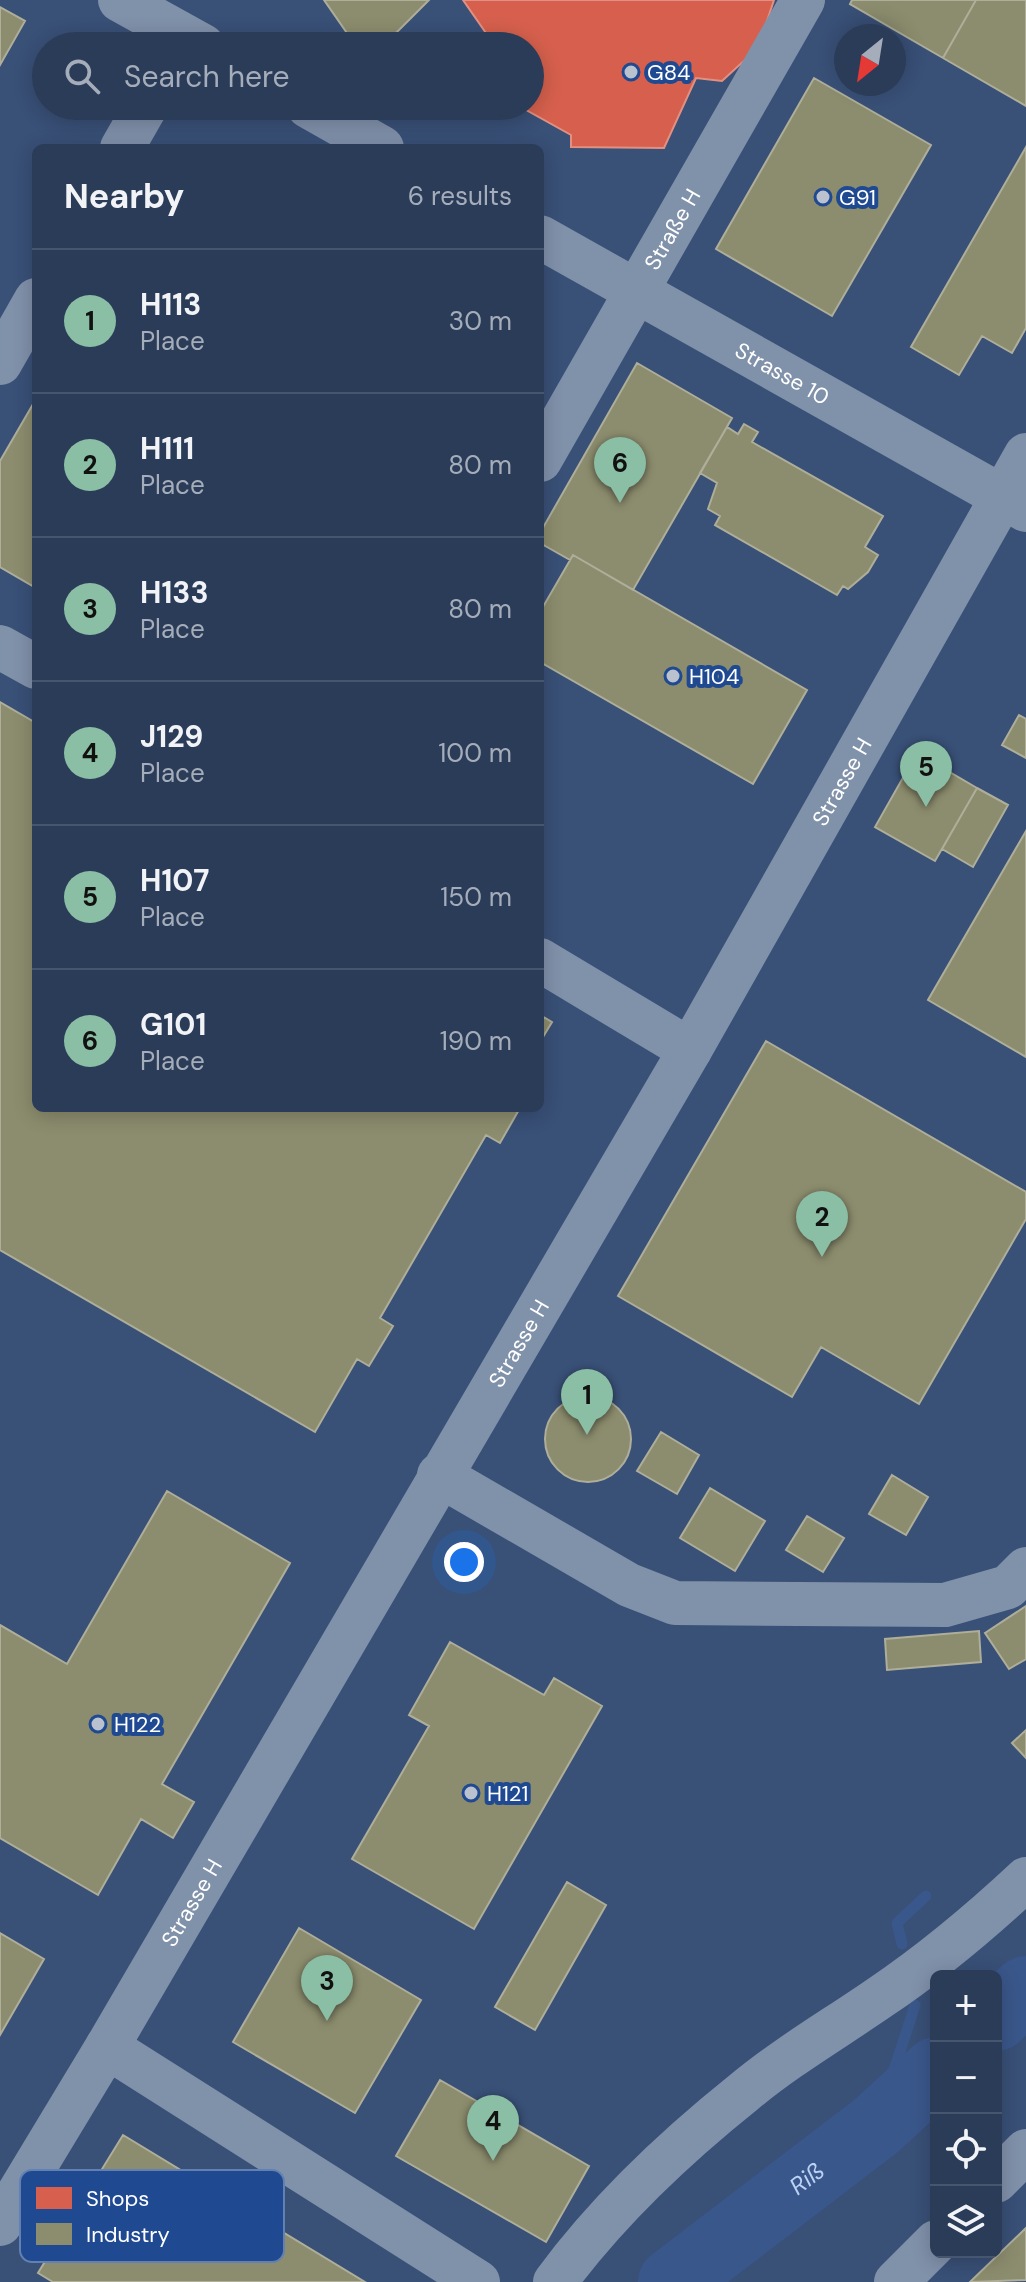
<!DOCTYPE html>
<html lang="en">
<head>
<meta charset="utf-8">
<style>
	:root { --surface:#2b3c59; --page:#33435f; --text:#f1f3f6; --muted:#a6adba; --line:#47566f; --accent:#8abfa5 }
	body { margin:0; font-family:"DM Sans",sans-serif; background:var(--page); color:var(--text) }
	.controls { position:absolute; right:24px; bottom:24px; display:grid; overflow:hidden; border-radius:12px; box-shadow:0 4px 20px #0003 }
	.controls button { width:72px; height:72px; display:grid; place-items:center; padding:0; border:0; border-bottom:2px solid var(--line); background:var(--surface); color:var(--text); font:40px sans-serif }
	.compass { position:absolute; left:834px; top:24px; width:72px; height:72px; border-radius:50%; background:var(--surface); box-shadow:0 4px 20px #0003; rotate:210deg }
	.you { position:absolute; left:464px; top:1562px; width:28px; height:28px; margin:-20px; border:6px solid #fff; border-radius:50%; background:#1a73e8; box-shadow:0 0 0 12px #1a73e833 }
	.badge { display:grid; place-items:center; width:52px; height:52px; border-radius:50%; background:var(--accent); color:#111; font-size:26px; font-weight:700 }
	.pin { position:absolute; translate:-50% -66px; filter:drop-shadow(0 2px 4px #0008) }
	.pin::after { content:''; position:absolute; top:42px; width:28px; height:24px; background:inherit; clip-path:polygon(0 0,100% 0,50% 100%) }
	.list { margin:0; padding:0; list-style:none }
	h2 { display:flex; justify-content:space-between; align-items:center; height:104px; margin:0; padding:0 32px; font-size:34px }
	h2 small { font-size:26px; font-weight:400; color:var(--muted) }
	.list li { display:grid; grid-template-columns:52px 1fr auto; gap:24px; align-items:center; box-sizing:border-box; height:144px; padding:0 32px; border-top:2px solid var(--line) }
	.list b { display:block; font-size:30px; white-space:nowrap }
	.list p { margin:0; font-size:26px; white-space:nowrap; color:var(--muted) }
	.list em { font-size:26px; font-style:normal; color:var(--muted) }
	.icon { flex:none; width:44px; height:44px; fill:none; stroke:currentColor; stroke-width:2; stroke-linecap:round; stroke-linejoin:round }
	.map { position:relative; flex:none; width:1026px; height:2282px; overflow:hidden }
	.search { position:absolute; background:var(--surface); box-shadow:0 4px 20px #0003; left:32px; top:32px; width:512px; height:88px; display:flex; align-items:center; gap:20px; box-sizing:border-box; padding:0 28px; border-radius:44px; color:var(--muted); font-size:30px }
	.panel { position:absolute; background:var(--surface); box-shadow:0 4px 20px #0003; left:32px; top:144px; width:512px; height:968px; border-radius:12px }
	.map>svg:first-child { display:block }
	.shops { fill:#d6604d; stroke:#e29082; stroke-width:2 }
	.industry { fill:#8c8c6e; stroke:#aeae9a; stroke-width:2 }
	.lines { fill:none; stroke-linecap:round; stroke-linejoin:round }
	.stream { stroke:#3a578b; stroke-width:11 }
	.river { stroke:#3a578b; stroke-width:68 }
	.minor { stroke:#8091aa; stroke-width:44 }
	.poi-dot { fill:#bac2cf; stroke:#1f4991; stroke-width:3 }
	.labels { text-anchor:middle; stroke-width:8; stroke-linejoin:round; paint-order:stroke }
	.poi-label { font-size:22px; fill:#fff; stroke:#1f4991; text-anchor:start }
	.street-label { font-size:22px; fill:#fff; stroke:#1f4991 }
	.water-label { font-size:24px; font-style:italic; fill:#bbd2f4; stroke:#1f4991 }
	.key { fill:#1f4991; stroke:#6280b2; stroke-width:2 }
	.key-label { font-size:22px; fill:#fff }
</style>
</head>
<body>
<div class="map">
<svg width="1026" height="2282" viewBox="0 0 1026 2282">
	<rect width="100%" height="100%" fill="#395077"/>
	<path class="shops" d="M463,0H774L758,48L722,81L696,78L664,148L571,147V135L519,106H530V46H495Z"/>
	<path class="industry" d="M324,0H429L383,46H356Z
		M852,0H976L943,58L850,4Z
		M976,0H1026V106L943,58Z
		M0,7L25,21L0,65Z
		M814,78L931,145L832,316L716,249Z
		M1026,147V328L1012,353L982,336L959,375L911,347Z
		M637,363L732,418L633,590L573,555L570,560L540,543V533Z
		M36,399V588L0,567V461Z
		M744,424L758,432L752,442L883,516L865,547L878,555L868,572L848,589L843,586L837,595L715,525L720,516L708,509L717,483L700,473L727,427L738,434Z
		M573,555L807,690L753,784L540,662V612Z
		M0,702L36,723V1108H520L500,1143L486,1135L380,1318L393,1326L369,1366L357,1359L315,1432L0,1250Z
		M1019,715L1026,719V758L1002,745Z
		M917,753L977,788L935,861L875,827Z
		M977,788L1008,805L973,867L942,849Z
		M1026,831V1057L928,1000Z
		M540,1015L552,1022L540,1042Z
		M766,1041L1026,1192V1219L919,1404L821,1347L792,1397L618,1296Z
		M545 1439a43 43 0 1 1 86 0a43 43 0 1 1-86 0Z
		M661,1432L699,1455L677,1494L637,1471Z
		M892,1475L928,1497L906,1535L869,1514Z
		M710,1488L765,1521L735,1571L680,1538Z
		M167,1491L290,1563L162,1784L194,1802L173,1838L141,1819L98,1895L0,1838V1625L67,1664Z
		M807,1516L844,1538L823,1572L786,1550Z
		M1026,1606V1659L1009,1669L985,1633Z
		M979,1631L981,1662L887,1670L885,1639Z
		M450,1642L544,1695L554,1678L602,1706L474,1929L352,1859L429,1726L409,1715Z
		M1026,1730V1758L1012,1743Z
		M567,1882L606,1905L535,2030L495,2007Z
		M299,1928L421,2000L355,2113L233,2042Z
		M0,1933L44,1959L0,2035Z
		M440,2080L589,2166L546,2242L396,2156Z
		M123,2135L365,2282H53L38,2273Z
		M1026,2228V2280L970,2282Z"/>
	<g class="lines">
		<path class="stream" d="M902,1944L897,1923L926,1896
			M876,2126L915,2005"/>
		<g class="river">
			<path d="M996,2017L1026,1990"/>
			<path id="s1" d="M672,2282L876,2126L936,2071"/>
		</g>
		<g class="minor">
			<path d="M120,0L203,46"/>
			<path d="M308,106L382,148"/>
			<path d="M122,148L146,106"/>
			<path id="s2" d="M540,237L1026,510"/>
			<path d="M0,363L36,300"/>
			<path id="s3" d="M540,460L803,0"/>
			<path d="M0,647L36,667"/>
			<path d="M540,960L690,1050"/>
			<path d="M439,1475L629,1585L675,1603L945,1605L1008,1587L1026,1569"/>
			<path d="M107,2047L478,2282"/>
			<path d="M996,2181L1026,2151"/>
			<path id="s4" d="M0,2224L107,2047L690,1050L1026,455"/>
			<path d="M555,2282C608,2210 674,2148 744,2092C786,2057 834,2029 879,1998C931,1963 980,1922 1026,1879"/>
			<path d="M896,2282L936,2242"/>
		</g>
	</g>
	<g class="poi-dot">
		<circle cx="631" cy="72" r="8"/>
		<circle cx="823" cy="197" r="8"/>
		<circle cx="673" cy="676" r="8"/>
		<circle cx="98" cy="1724" r="8"/>
		<circle cx="471" cy="1793" r="8"/>
	</g>
	<g class="labels">
		<g class="poi-label">
			<text x="647" y="80">G84</text>
			<text x="839" y="205">G91</text>
			<text x="689" y="684">H104</text>
			<text x="114" y="1732">H122</text>
			<text x="487" y="1801">H121</text>
		</g>
		<g class="street-label">
			<text dy="8" stroke="none"><textPath href="#s3" startOffset="266">Straße H</textPath></text>
			<text dy="8" stroke="none"><textPath href="#s2" startOffset="278">Strasse 10</textPath></text>
			<text dy="8" stroke="none"><textPath href="#s4" startOffset="1670">Strasse H</textPath></text>
			<text dy="8" stroke="none"><textPath href="#s4" startOffset="1022">Strasse H</textPath></text>
			<text dy="8" stroke="none"><textPath href="#s4" startOffset="374">Strasse H</textPath></text>
		</g>
		<g class="water-label">
			<text dy="8" stroke="none"><textPath href="#s1" startOffset="170">Riß</textPath></text>
		</g>
	</g>
	<rect x="20" y="2170" width="264" height="92" rx="12" class="key"/>
	<rect x="36" y="2187" width="36" height="22" fill="#d6604d"/>
	<rect x="36" y="2223" width="36" height="22" fill="#8c8c6e"/>
	<g class="key-label">
		<text x="86" y="2206">Shops</text>
		<text x="86" y="2242">Industry</text>
	</g>
</svg>
<div class="controls">
<button>+</button>
<button>−</button>
<button><svg class="icon" aria-label="locate" viewBox="0 0 24 24"><circle cx="12" cy="12" r="6"/><path d="M12 2v4M12 18v4M2 12h4M18 12h4"/></svg></button>
<button><svg class="icon" aria-label="layers" viewBox="0 0 24 24"><path d="M12 4l9 5-9 5-9-5zM3 14l9 5 9-5"/></svg></button>
</div>
<svg class="compass" viewBox="-18 -18 36 36"><path d="M0-13l5 13h-10z" fill="#e53935"/><path d="M0 13l5-13h-10z" fill="#a6adba"/></svg>
<div class="you"></div>
<div class="pin badge" style="left:587px;top:1435px">1</div>
<div class="pin badge" style="left:822px;top:1257px">2</div>
<div class="pin badge" style="left:327px;top:2021px">3</div>
<div class="pin badge" style="left:493px;top:2161px">4</div>
<div class="pin badge" style="left:926px;top:807px">5</div>
<div class="pin badge" style="left:620px;top:503px">6</div>
<div class="search"><svg class="icon" aria-label="search" viewBox="0 0 24 24"><circle cx="10" cy="10" r="6"/><path d="M15 15l6 6"/></svg>Search here</div>
<section class="panel">
<h2>Nearby<small>6 results</small></h2>
<ul class="list">
<li><span class="badge">1</span><div><b>H113</b><p>Place</p></div><em>30 m</em></li>
<li><span class="badge">2</span><div><b>H111</b><p>Place</p></div><em>80 m</em></li>
<li><span class="badge">3</span><div><b>H133</b><p>Place</p></div><em>80 m</em></li>
<li><span class="badge">4</span><div><b>J129</b><p>Place</p></div><em>100 m</em></li>
<li><span class="badge">5</span><div><b>H107</b><p>Place</p></div><em>150 m</em></li>
<li><span class="badge">6</span><div><b>G101</b><p>Place</p></div><em>190 m</em></li>
</ul>
</section>
</div>
</body>
</html>
